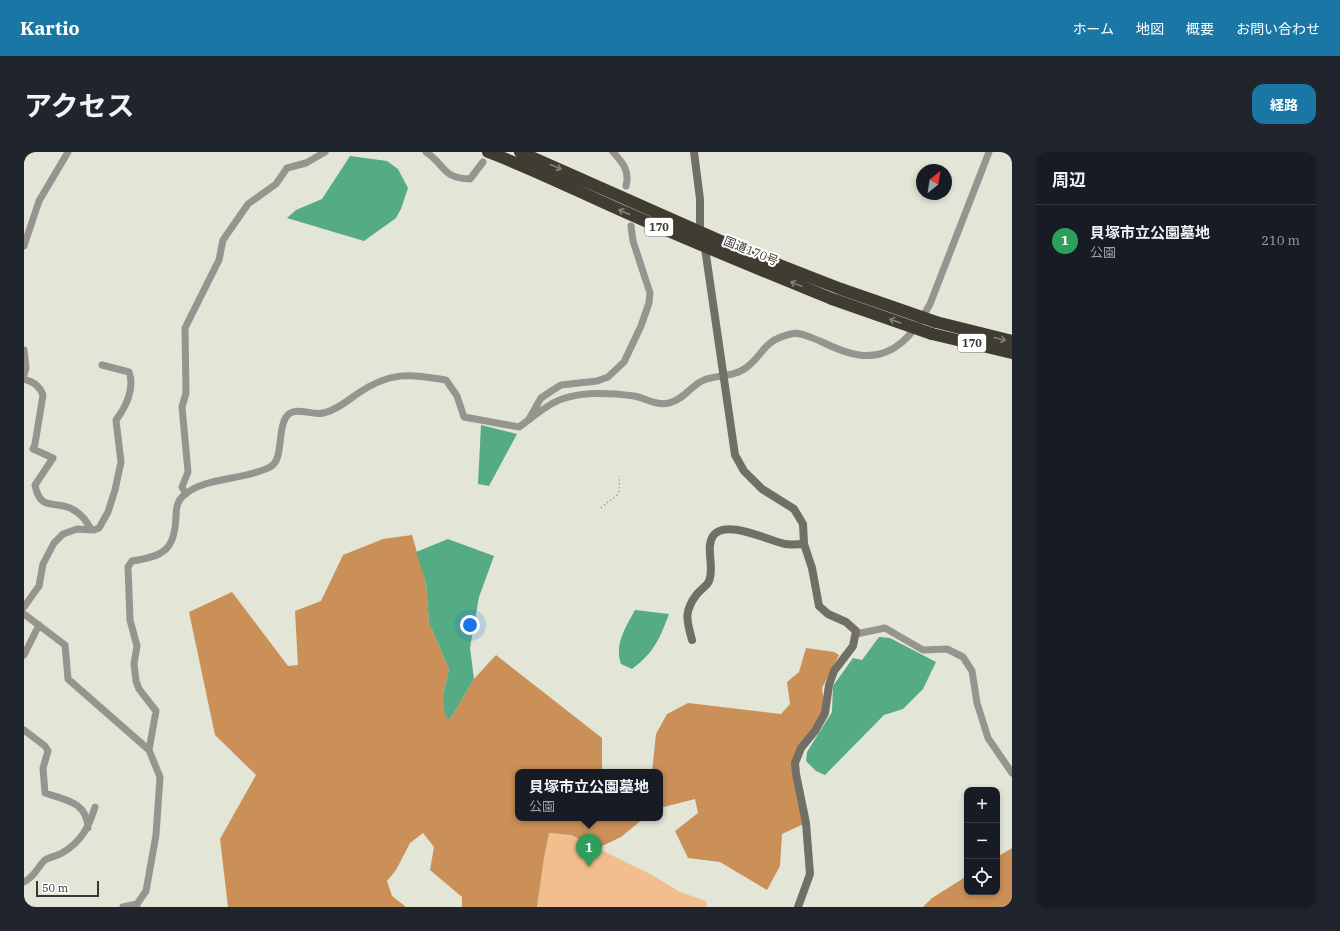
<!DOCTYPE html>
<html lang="ja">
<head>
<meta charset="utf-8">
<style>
	:root { --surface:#171b24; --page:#20242c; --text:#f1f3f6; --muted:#9ea1a6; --line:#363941; --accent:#1a77a5 }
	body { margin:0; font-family:"IBM Plex Serif","Noto Sans JP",serif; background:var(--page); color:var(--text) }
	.controls { position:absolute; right:12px; bottom:12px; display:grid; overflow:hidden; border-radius:8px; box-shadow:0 2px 6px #0003 }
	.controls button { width:36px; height:36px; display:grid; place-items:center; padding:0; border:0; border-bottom:1px solid var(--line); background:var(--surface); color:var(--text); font:20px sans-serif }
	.compass { position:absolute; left:892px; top:12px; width:36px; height:36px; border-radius:50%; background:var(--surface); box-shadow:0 2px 6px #0003; rotate:30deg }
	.scale { position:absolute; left:12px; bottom:10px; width:63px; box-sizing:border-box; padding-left:4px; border:2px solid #383832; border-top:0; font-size:11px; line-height:14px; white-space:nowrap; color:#383832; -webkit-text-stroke:3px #fff; paint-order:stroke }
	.you { position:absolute; left:446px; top:473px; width:14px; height:14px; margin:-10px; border:3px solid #fff; border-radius:50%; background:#1a73e8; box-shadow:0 0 0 6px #1a73e833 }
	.badge { display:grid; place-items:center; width:26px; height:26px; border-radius:50%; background:var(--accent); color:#fff; font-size:13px; font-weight:700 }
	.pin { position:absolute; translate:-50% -33px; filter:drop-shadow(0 1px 2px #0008) }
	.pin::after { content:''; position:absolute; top:21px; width:14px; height:12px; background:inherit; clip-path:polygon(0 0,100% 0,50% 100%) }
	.popup { position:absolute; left:491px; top:617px; width:148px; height:52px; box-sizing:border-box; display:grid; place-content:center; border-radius:8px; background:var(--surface); filter:drop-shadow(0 1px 3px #0005); font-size:13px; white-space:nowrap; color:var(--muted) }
	.popup b { font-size:15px; color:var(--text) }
	.popup::after { content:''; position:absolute; left:50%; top:100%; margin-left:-8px; border:8px solid transparent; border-top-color:var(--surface) }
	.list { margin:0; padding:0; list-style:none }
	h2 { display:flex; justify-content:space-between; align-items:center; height:52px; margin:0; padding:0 16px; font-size:17px }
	h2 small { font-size:13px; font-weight:400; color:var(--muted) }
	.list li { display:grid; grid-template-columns:26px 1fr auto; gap:12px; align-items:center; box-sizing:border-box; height:72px; padding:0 16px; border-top:1px solid var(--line) }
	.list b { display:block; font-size:15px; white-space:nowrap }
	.list p { margin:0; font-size:13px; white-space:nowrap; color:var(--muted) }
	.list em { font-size:13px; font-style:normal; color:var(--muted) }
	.icon { flex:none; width:22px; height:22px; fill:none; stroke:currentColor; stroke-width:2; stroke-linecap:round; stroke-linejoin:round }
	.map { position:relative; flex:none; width:988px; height:755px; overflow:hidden; border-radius:12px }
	header { display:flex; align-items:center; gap:24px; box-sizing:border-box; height:56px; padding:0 20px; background:var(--accent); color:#fff }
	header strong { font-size:19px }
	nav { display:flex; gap:22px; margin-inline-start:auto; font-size:14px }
	.intro { display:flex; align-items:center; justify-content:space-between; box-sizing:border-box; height:96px; padding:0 24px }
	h1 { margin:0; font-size:28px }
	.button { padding:10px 18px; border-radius:12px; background:var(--accent); color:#fff; font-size:14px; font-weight:700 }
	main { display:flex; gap:24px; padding:0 24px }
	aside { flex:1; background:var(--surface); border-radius:12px; box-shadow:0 2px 6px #0003 }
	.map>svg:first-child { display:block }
	.green { fill:#f3be8d }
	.forest { fill:#cb9057 }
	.water { fill:#54ab84 }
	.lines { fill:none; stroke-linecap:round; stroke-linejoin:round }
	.path { stroke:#88897f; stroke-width:1.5; stroke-dasharray:1 3; stroke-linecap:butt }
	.street { stroke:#96948e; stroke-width:7 }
	.secondary { stroke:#716e65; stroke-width:8 }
	.highway { stroke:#413c31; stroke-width:12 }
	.highway-bridge { stroke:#413c31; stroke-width:12 }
	.oneway { stroke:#848079 }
	.labels { text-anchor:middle; stroke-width:4; stroke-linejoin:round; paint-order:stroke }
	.shield { fill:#fff; stroke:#747470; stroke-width:1 }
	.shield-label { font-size:11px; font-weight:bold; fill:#383832 }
	.street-label { font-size:12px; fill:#383832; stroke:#fff }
</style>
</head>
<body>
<header>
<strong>Kartio</strong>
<nav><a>ホーム</a><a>地図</a><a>概要</a><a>お問い合わせ</a></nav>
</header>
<div class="intro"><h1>アクセス</h1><a class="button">経路</a></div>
<main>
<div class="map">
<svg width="988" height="755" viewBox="0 0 988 755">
	<rect width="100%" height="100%" fill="#e3e5d6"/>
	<path class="green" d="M525,681L547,683L628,723L656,740L682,749L683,755H513L520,706Z"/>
	<path class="forest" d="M388,383L402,431L405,471L425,517L419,544L426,567L450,527L472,503L578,586V620H494V666H620L597,685L574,696L547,683L525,681L520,706L513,755H438V745L406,718L410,695L399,681L386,691L372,718L363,729L368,744L382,755H204L196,687L232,623L191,583L165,460L208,440L264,514L274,513L271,459L297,449L319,403L359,387Z
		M782,496L810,500L815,503L798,536L801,561L771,611L782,671L758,682L756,714L743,738L696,710L664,706L651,679L674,661L671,647L636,656V620H628L632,582L643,562L664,551L757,562L766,552L763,530L775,520Z
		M988,696V755H899L908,746L943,724V740H973V705Z"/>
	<path class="water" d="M326,4L363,9L374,17L384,36L377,57L372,66L340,89L263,66L272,58L298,47Z
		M457,273L493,282L465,334L454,332Z
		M424,387L470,404L455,445L446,496L450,527L426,567L421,564L419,544L425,517L405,471L402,431L392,400Z
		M611,458L645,462C636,486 630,501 608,517L597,512C590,492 602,475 611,458Z
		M855,485L866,486L912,510L899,537L879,557L860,563L801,623L792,619L782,609L783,600L808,560L809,534L829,506L838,508Z"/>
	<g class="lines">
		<path class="path" d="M577,356C593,341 597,348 595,324"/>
		<path class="street" d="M402,0C422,13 417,26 446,27L459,10
			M589,0C599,11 606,19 602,34
			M0,94L15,49L44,0
			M0,198L2,216L0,223
			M0,227C9,230 15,233 19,243L11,292L9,297L29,306L11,333C16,360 31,348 48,357C58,362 62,369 67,377
			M505,267L517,246L529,238L537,233L573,229L584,225L600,210L617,174L625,151L626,141L609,89L607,74
			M162,342L158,335L164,320L158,255L162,241L161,176L195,108L199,88L224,52L252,32L263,16L282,11L301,0
			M0,455L15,434L19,412L30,391L39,382L53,377L70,378L75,376L84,360L91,338L97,310L92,268C102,255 111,236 105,220L78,213
			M0,462L41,493L44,527L125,598L136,625L132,683L122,739L113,752V755
			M832,479V482L861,476L899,498L923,497L939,505L948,519L953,551L964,586L988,621
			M0,503L15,473
			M0,578L21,594L24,599L19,616L21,641C42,648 63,650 64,676
			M125,598L132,559L115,537L112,529L110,512L113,494L106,468L104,415L108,409C140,404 151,398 152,364C152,357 153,350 158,345C179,324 220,329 246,315C260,308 253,278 262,265C270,253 288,264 299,261C311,259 323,249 333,242C366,219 385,222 422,228L433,244L440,265L495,275C508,266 523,252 538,247C560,239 587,241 610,244C622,246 632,254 645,251C660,248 667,233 680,228C693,223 711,225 723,215C742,200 738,189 767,182C776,179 787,186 796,189C808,195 822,201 835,203C871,208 891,180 906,152L965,0
			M0,730C13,723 12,716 21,708C25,705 33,704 38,701C57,690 65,675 71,655
			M99,755L113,752"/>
		<path class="secondary" d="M670,0L676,47V79L681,96L711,303L720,319L738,337L770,357L779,372L780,392L788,416L795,454L804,462L822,470L832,479L829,494L810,519L805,533L801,561L791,579L777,596L771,611L772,622L782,671L786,722L774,755
			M668,488C663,469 659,460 673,442C676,438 683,434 685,429C691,415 681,396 689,384C701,366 745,389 761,392C767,393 774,392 780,392"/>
		<path class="highway" d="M464,0C512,18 557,41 603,61C671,91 739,119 808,147
			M496,0L717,98L817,137
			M912,170L988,189
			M908,182L988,201"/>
		<path class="highway-bridge" d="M817,137L912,170
			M808,147L908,182"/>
	</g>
	<defs><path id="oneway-shaft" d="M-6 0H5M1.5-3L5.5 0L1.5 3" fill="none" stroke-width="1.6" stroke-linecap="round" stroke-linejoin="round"/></defs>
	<g class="oneway">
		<use href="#oneway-shaft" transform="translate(532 15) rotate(24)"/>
		<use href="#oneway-shaft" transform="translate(600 60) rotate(-156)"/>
		<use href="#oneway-shaft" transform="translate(772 132) rotate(-158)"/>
		<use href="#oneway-shaft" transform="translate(871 169) rotate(-161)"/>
		<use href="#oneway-shaft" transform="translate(976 187) rotate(14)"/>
	</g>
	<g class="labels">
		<g class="shield">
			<rect x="621" y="66" width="28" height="18" rx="3"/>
			<rect x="934" y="182" width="28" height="18" rx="3"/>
		</g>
		<g class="shield-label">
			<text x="635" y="79">170</text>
			<text x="948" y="195">170</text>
		</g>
		<g class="street-label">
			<text transform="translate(727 99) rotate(22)" y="4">国道170号</text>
		</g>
	</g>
</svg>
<div class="controls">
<button>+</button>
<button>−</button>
<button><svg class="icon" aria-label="locate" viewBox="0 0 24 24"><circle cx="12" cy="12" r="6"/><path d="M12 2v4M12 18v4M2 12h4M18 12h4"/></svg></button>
</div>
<svg class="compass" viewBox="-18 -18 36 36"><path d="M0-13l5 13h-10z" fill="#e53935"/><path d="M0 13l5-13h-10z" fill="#9ea1a6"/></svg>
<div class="scale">50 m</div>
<div class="you"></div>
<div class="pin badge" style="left:565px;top:715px;background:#2e9e5b">1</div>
<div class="popup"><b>貝塚市立公園墓地</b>公園</div>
</div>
<aside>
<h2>周辺<small></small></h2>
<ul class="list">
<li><span class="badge" style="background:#2e9e5b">1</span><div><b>貝塚市立公園墓地</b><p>公園</p></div><em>210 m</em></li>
</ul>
</aside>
</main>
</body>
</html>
